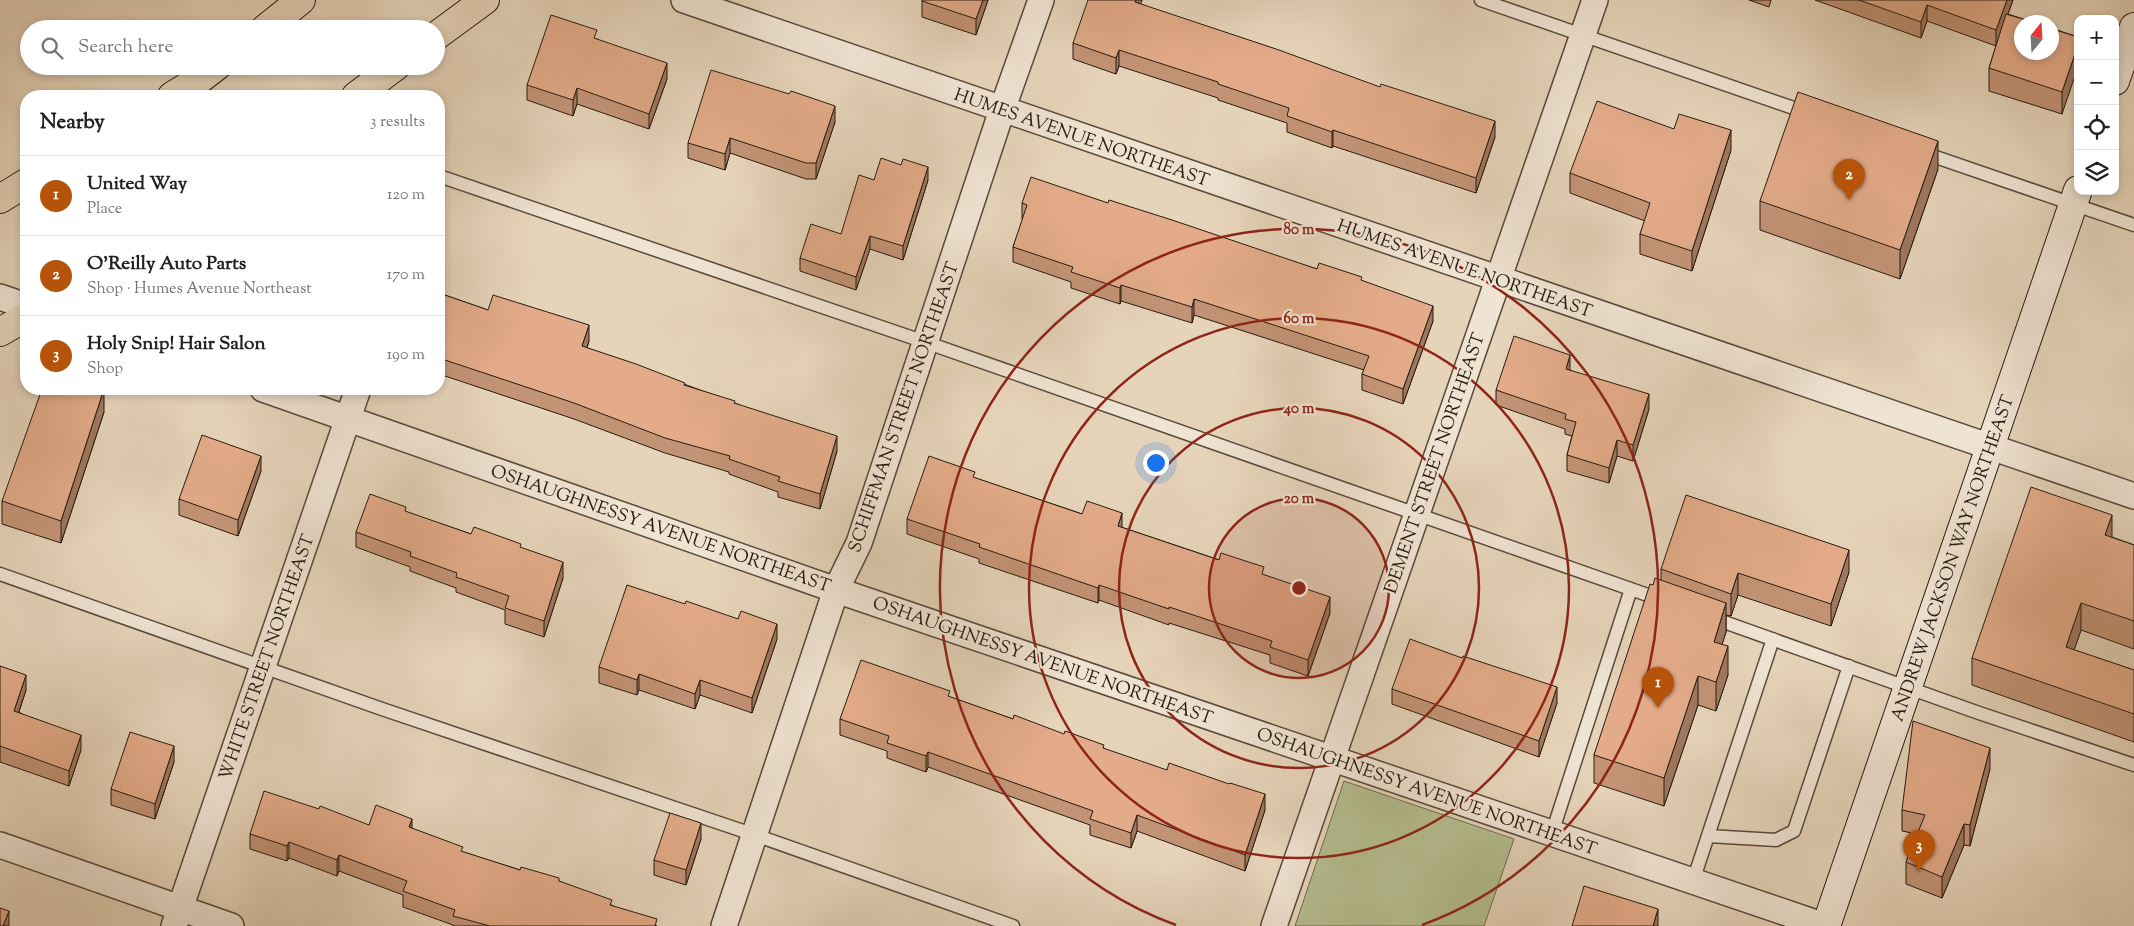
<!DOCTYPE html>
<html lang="en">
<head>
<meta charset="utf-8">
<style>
	:root { --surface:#fff; --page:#f2f2f2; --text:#202124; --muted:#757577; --line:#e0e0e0; --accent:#b45309 }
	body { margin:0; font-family:"Sorts Mill Goudy",serif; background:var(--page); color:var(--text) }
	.controls { position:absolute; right:15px; top:15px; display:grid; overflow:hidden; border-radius:10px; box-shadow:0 2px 8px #0003 }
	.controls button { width:45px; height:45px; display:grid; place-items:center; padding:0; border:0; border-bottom:1px solid var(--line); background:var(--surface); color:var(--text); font:25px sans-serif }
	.compass { position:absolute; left:2014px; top:15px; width:45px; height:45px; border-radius:50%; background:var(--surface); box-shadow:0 2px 8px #0003; rotate:18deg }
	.you { position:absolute; left:1155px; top:462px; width:18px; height:18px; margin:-12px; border:4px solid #fff; border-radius:50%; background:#1a73e8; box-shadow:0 0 0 8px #1a73e833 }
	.badge { display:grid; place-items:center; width:32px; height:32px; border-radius:50%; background:var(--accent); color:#fff; font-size:16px; font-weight:700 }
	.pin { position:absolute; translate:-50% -41px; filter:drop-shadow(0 1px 2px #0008) }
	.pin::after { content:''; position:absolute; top:26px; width:18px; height:15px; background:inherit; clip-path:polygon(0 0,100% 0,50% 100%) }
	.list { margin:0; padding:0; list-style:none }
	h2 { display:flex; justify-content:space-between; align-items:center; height:65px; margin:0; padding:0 20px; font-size:21px }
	h2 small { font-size:16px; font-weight:400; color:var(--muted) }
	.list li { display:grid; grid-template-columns:32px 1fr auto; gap:15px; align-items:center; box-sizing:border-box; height:80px; padding:0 20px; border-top:1px solid var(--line) }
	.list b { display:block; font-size:19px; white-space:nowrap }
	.list p { margin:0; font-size:16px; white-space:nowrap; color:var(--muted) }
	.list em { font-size:16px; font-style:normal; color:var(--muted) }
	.icon { flex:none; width:28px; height:28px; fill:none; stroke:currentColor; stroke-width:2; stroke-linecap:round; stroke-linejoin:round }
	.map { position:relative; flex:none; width:2134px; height:926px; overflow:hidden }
	.search { position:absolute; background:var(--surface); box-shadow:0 2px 8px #0003; left:20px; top:20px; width:425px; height:55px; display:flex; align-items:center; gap:12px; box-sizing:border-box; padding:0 18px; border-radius:28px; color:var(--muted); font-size:19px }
	.panel { position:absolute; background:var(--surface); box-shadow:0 2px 8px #0003; left:20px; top:90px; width:425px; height:305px; border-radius:20px }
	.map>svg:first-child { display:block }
	.green { fill:#b4bd90; stroke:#6e6c50 }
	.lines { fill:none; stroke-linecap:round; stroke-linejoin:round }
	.service-casing { stroke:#58493b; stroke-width:15 }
	.minor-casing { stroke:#58493b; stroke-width:28 }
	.secondary-casing { stroke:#281b11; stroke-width:30 }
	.motorway-casing { stroke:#281b11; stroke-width:30 }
	.service { stroke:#efe3d2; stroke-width:12 }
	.minor { stroke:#efe3d2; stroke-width:25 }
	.secondary { stroke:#efe3d2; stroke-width:28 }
	.motorway { stroke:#e6d4ba; stroke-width:28 }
	.wall { fill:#c39376; stroke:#281b11 }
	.shaded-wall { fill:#9f7860; stroke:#281b11 }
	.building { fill:#e3ab89; stroke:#281b11 }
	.ring { fill:none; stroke:#8f2418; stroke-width:2.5 }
	.labels { text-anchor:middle; stroke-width:4.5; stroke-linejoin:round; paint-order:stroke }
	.street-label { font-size:18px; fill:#281b11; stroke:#efe3d2 }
	.centre { fill:#8f2418; stroke:#efe3d2; stroke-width:2.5 }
	.ring-label { font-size:15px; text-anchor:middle; font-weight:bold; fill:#8f2418; stroke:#efe3d2; stroke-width:4.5; stroke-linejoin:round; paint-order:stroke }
</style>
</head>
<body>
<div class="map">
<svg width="2134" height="926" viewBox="0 0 2134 926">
	<rect width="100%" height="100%" fill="#e6d4ba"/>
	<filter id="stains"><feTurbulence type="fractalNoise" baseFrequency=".004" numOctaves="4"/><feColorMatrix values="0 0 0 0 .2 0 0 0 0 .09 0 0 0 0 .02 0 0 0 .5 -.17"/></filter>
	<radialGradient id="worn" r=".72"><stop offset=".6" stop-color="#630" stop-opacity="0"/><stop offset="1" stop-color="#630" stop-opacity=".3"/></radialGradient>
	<path class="green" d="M1344,781L1514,839L1484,926H1295Z"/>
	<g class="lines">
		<defs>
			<path id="service" d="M1481,0L1808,113
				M1921,152L2134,225
				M439,176L925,342L1662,600
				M0,574L382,709L755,835L1013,926
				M1710,617L1979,713L2134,765
				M1552,833L1631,589
				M1708,836L1776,840L1794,831L1849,666
				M1693,881L1773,639"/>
			<path id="minor" d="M684,0L2134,496
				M0,297L26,306
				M263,389L836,590L1825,926
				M0,845L231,926
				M174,926L358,389
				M724,926L836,590L859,543L1002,110L1041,0
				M1274,926L1595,0"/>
			<path id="secondary" d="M2115,81L2134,27
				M1826,926L2078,190"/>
			<path id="motorway" d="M265,29L301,0
				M436,36L485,0
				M172,96L200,79L217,66
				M356,96L396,66
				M0,199L26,183
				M0,332L26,317"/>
		</defs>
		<use href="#service" class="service-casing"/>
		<use href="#minor" class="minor-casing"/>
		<use href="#secondary" class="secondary-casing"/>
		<use href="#motorway" class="motorway-casing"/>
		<use href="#service" class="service"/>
		<use href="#minor" class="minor"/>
		<use href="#secondary" class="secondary"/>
		<use href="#motorway" class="motorway"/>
	</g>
	<path class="wall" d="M988,0L976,35L922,17V1Z
		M1142,0L1140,4L1495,137L1476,193L1333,146L1332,148L1287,132V123L1218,100V98L1119,66L1116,74L1073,59V43Z
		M1749,0H1771L1769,7Z
		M1815,0H2013L2008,14L2078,37L2062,114L1989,91V68L1996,46L1927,21L1921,38Z
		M597,39L667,79L649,129L577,104L573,116L527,100V85Z
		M835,122L816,179H806L730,153L725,170L688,158V143Z
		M1731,150L1692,271L1640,254V234L1645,221L1570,193V173Z
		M1938,169L1900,279L1760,230V201Z
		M874,180H928L903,260L870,249L856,290L800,271V258L841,234Z
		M1022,203H1108L1317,269L1362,281L1433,321L1403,404L1362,390V374L1364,370L1194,315L1192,323L1121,301L1120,304L1071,288V282L1013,262V247L1023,219H1022Z
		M439,293L488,310L589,341L587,348L735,403L837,451L820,509L778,497V492L729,474V472L665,453L574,419L439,374Z
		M1570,370L1649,409L1633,461L1617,456L1609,483L1567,471V455L1572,436L1565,434V429L1496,405V390Z
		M104,412L61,543L2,524V501Z
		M261,471L238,536L179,515V499Z
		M975,478L1264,575L1330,613L1308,676L1270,663V655L1169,623V625L1099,600L1098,603L979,563V559L907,534V519Z
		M406,512L471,534L521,548L563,578L544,637L505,624V610L456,592V588L410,571V567L356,547V532Z
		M2112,537L2134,545V649L2081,630L2074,650L2134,670V742L1972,685V658Z
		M1661,569L1849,572L1831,626L1738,595L1731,616L1726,615V632L1722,644L1728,675L1716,711L1698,705L1664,806L1594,783V755L1661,580Z
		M777,639L752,713L700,695L695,709L639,690L637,695L599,683V667Z
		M1462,658L1557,703L1539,757L1392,704V689Z
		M0,666L26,690L19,712L81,750L69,786L0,762Z
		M950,697L1013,719L1104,749L1265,810L1245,871L1137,831L1131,848L1090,835V825L928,767L926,772L887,758V751L840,735V719Z
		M174,762L155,819L111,805V789Z
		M1990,769L1970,846L1964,845L1942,898L1906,884V862L1917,834L1902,831V810Z
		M369,825L412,829L463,852L520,870L559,881L657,926H453V925L403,907V895L339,871L337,876L289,858L287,861L250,849V834Z
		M701,839L686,885L654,875V860Z"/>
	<path class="shaded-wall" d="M983,0H988L976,35V19Z
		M1136,0H1142L1135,18V2Z
		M2007,0H2013L1996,46V30Z
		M1927,5V21L1921,38V22Z
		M2078,45V67L2062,114V92Z
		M1119,50V66L1116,74V58Z
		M667,63V79L649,129V114Z
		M577,88V104L573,116V100Z
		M835,106V122L816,179V163Z
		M1495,121V137L1476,193V178Z
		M1333,130V146L1332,148V132Z
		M1731,130V150L1692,271V251Z
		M730,138V153L725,170V154Z
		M1938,141V169L1900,279V250Z
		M928,167V180L903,260V246Z
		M870,236V249L856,290V277Z
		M1121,285V301L1120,304V288Z
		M1194,299V315L1192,323V307Z
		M1433,306V321L1403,404V389Z
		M589,325V341L582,362V346Z
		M1570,355V371L1566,369Z
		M104,389V412L61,543V521Z
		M1649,394V409L1633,461V445Z
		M837,436V451L820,509V494Z
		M1617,440V456L1609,483V468Z
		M261,456V471L238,536V520Z
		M1122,513V528L1118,526Z
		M2112,515V542L2105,535Z
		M1849,550V572L1831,626V604Z
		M563,562V578L544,637V621Z
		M1738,573V595L1731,616V594Z
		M1099,585V600L1098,603V588Z
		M1330,597V613L1308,676V660Z
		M1726,603V632L1714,670V642Z
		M2081,603V630L2066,674V647Z
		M777,624V639L752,713V698Z
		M1728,646V675L1716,711V682Z
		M639,674V690L637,695V680Z
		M26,675V690L14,726V711Z
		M1698,676V705L1664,806V778Z
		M700,680V695L695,709V694Z
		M1557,687V703L1539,757V741Z
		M81,735V750L69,786V771Z
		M174,746V762L155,819V804Z
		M1990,748V769L1970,846V825Z
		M928,752V767L926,772V756Z
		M1265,794V810L1245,871V855Z
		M1137,815V831L1131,848V833Z
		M412,819V835L409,827Z
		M701,823V839L686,885V870Z
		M1964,824V845L1942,898V877Z
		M289,842V858L287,861V846Z
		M339,855V871L337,876V860Z
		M1658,909V926H1653Z
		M9,911V926H3Z"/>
	<path class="building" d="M922,0H983L976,19L922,1Z
		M1088,0H1136L1135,2L1279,50L1380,87L1381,84L1495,121L1476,178L1333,130L1332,132L1287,116L1289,108L1218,84V82L1119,50L1116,58L1073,43Z
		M1859,0H2007L1996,30L1927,5L1921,22Z
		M2006,14L2033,22H2022V52H2052V29L2078,37V45L2062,92L1989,68Z
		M551,15L597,30L594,38L667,63L649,114L577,88L573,100L527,85Z
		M711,70L789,94L791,91L835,106L816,163H806L730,138L725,154L688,143Z
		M1798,92L1938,141L1900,250L1760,201Z
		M1597,101L1674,129L1679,114L1731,130L1692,251L1640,234L1650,203L1570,173Z
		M881,158L901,165L903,159L928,167L903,246L870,236L856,277L800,258L811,224L841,234L859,175L874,180Z
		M1031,177L1108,203L1109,200L1172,220L1317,269L1319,263L1362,277L1361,280L1433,306L1403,389L1362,374L1369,356L1194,299L1192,307L1121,285L1120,288L1071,272L1073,267L1013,247L1027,205L1022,203Z
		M439,293L488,310L493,295L589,325L582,346L636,364L685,383L684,385L735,401L734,403L837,436L820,494L778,481L780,477L729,459L730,456L665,438L574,403L439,358Z
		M1514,336L1570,355L1566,369L1649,394L1633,445L1617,440L1609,468L1567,455L1576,422L1565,419L1566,414L1496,390Z
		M42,389H104L61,521L2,501Z
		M202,435L261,456L238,520L179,499Z
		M929,456L975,472L973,477L1082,514L1087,501L1122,513L1118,526L1219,560L1221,553L1264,567L1262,574L1330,597L1308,660L1270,647L1272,641L1169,607V609L1099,585L1098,588L979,547L980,544L907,519Z
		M2031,487L2112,515L2105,535L2134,545V621L2081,603L2066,647L2134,670V714L1972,658Z
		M370,494L406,507L405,511L471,534L474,527L521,544L520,547L563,562L544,621L505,608L509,596L456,577L457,573L410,556L411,552L356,532Z
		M1686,495L1849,550L1831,604L1738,573L1731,594L1661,569Z
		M1655,578L1726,603L1714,642L1728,646L1716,682L1698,676L1664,778L1594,755L1650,584L1653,585Z
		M627,585L685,604L686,601L738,619L741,611L777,624L752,698L700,680L695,694L639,674L637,680L599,667Z
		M1410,639L1462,658L1463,656L1557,687L1539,741L1392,689Z
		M861,660L950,691L948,696L1013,719L1014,715L1064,734L1065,731L1104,745L1103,748L1167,770L1169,763L1229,784L1230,783L1265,794L1245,855L1137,815L1131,833L1090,819L1093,811L928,752L926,756L887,743L889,736L840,719Z
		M0,666L26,675L14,711L81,735L69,771L0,746Z
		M1913,721L1990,748L1970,825L1964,824L1942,877L1906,862L1925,815L1902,810Z
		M130,732L174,746L155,804L111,789Z
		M264,791L319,809L320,806L369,825L376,805L412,819L409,827L463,847L461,851L520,870L521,867L559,878V881L612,900L610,905L657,919L655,926H490L453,916L455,910L403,891L407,881L339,855L337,860L289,842L287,846L250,834Z
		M670,813L701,823L686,870L654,860Z
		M1584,886L1658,909L1653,926H1572Z
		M0,908L9,911L3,926H0Z"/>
	<circle cx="1299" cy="588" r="90" fill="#8f2418" fill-opacity=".12"/>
	<g class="ring">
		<circle cx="1299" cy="588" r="90"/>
		<circle cx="1299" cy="588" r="180"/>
		<circle cx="1299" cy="588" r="270"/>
		<path d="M1176 925A359 359 0 1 1 1422 925"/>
	</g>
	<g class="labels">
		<g class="street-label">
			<text transform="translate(1082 137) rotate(19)" y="6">HUMES AVENUE NORTHEAST</text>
			<text transform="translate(1465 268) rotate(19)" y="6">HUMES AVENUE NORTHEAST</text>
			<text transform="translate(903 407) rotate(-71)" y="6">SCHIFFMAN STREET NORTHEAST</text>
			<text transform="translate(1434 463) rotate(-71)" y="6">DEMENT STREET NORTHEAST</text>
			<text transform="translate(661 528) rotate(19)" y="6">OSHAUGHNESSY AVENUE NORTHEAST</text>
			<text transform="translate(1952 558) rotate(-71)" y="6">ANDREW JACKSON WAY NORTHEAST</text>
			<text transform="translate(266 657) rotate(-71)" y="6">WHITE STREET NORTHEAST</text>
			<text transform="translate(1043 660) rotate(19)" y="6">OSHAUGHNESSY AVENUE NORTHEAST</text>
			<text transform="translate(1427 791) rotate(19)" y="6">OSHAUGHNESSY AVENUE NORTHEAST</text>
		</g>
	</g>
	<circle cx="1299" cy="588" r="8" class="centre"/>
	<g class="ring-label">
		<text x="1299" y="234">80 m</text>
		<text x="1299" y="323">60 m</text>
		<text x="1299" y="413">40 m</text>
		<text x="1299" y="503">20 m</text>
	</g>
	<rect width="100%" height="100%" filter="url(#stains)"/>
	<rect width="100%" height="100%" fill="url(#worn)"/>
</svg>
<div class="controls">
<button>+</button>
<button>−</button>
<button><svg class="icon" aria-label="locate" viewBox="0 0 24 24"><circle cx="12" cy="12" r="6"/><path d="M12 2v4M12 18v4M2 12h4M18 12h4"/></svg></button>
<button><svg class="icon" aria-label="layers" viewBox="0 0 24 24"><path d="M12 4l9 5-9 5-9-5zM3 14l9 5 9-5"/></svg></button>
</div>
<svg class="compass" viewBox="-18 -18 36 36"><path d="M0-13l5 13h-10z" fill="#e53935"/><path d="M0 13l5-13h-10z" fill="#757577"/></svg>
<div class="you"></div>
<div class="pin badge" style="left:1658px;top:708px">1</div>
<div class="pin badge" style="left:1849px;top:200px">2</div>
<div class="pin badge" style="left:1919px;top:871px">3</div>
<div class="search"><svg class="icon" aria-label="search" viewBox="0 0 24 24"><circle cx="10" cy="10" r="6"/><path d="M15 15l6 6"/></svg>Search here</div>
<section class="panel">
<h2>Nearby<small>3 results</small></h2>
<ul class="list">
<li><span class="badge">1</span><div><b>United Way</b><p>Place</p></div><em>120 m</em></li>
<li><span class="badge">2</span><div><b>O'Reilly Auto Parts</b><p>Shop · Humes Avenue Northeast</p></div><em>170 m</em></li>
<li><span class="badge">3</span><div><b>Holy Snip! Hair Salon</b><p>Shop</p></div><em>190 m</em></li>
</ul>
</section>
</div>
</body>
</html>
